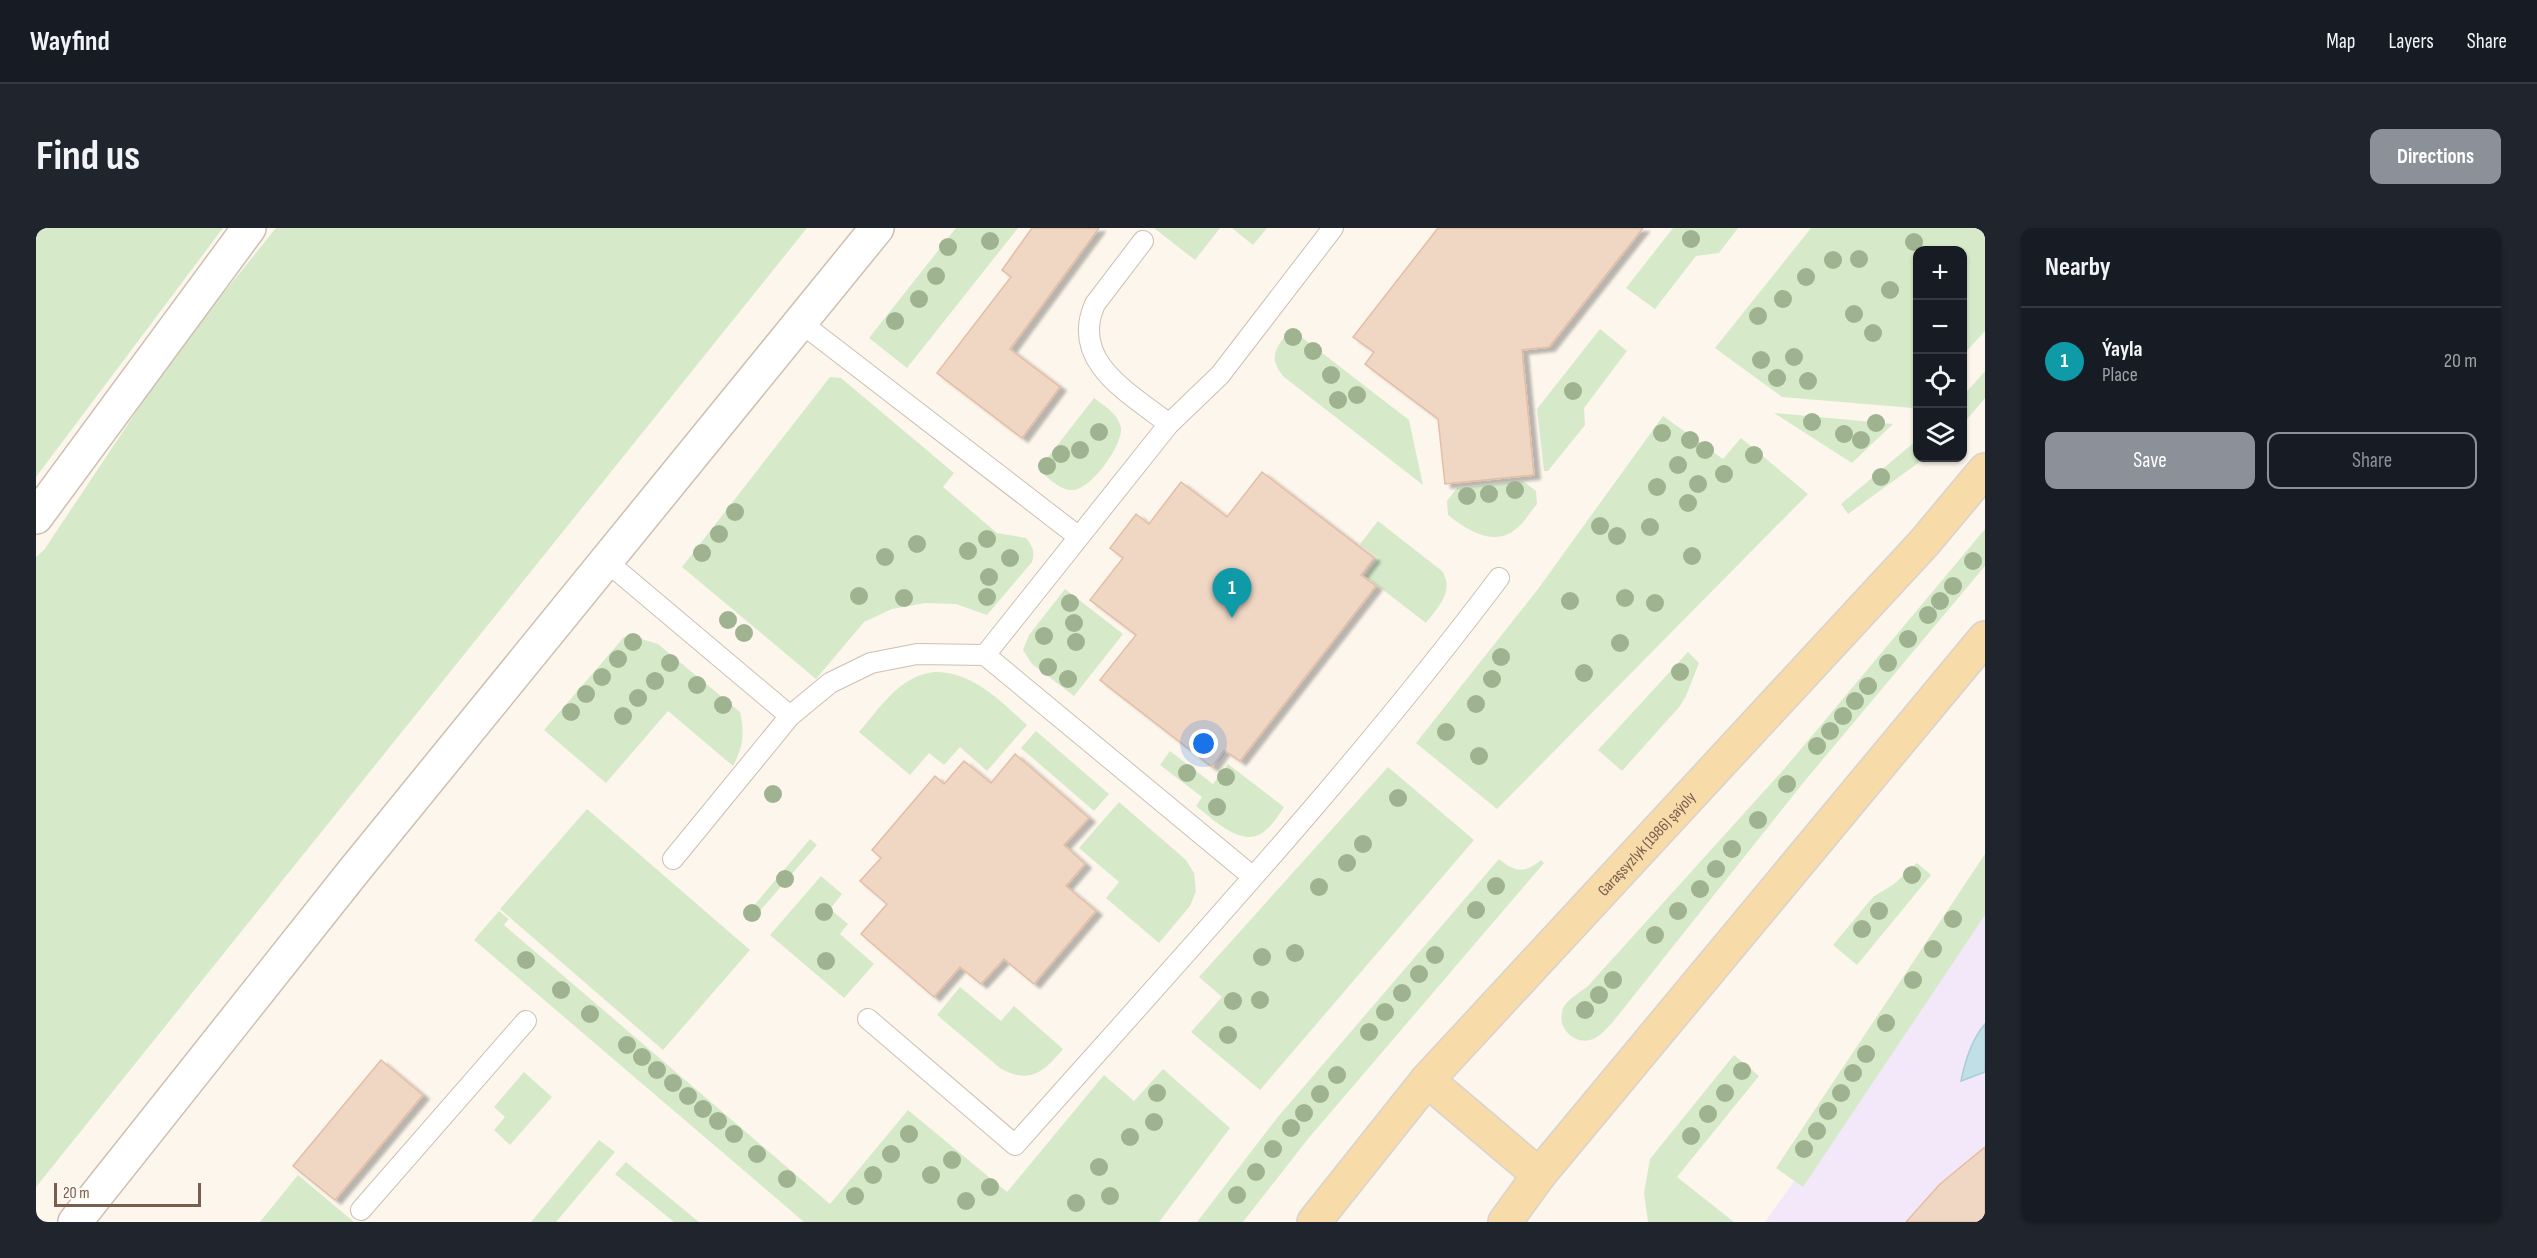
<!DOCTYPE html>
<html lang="en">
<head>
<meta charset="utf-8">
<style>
	:root { --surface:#171b24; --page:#20242c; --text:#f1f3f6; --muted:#9ea1a6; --line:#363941; --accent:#8c9099 }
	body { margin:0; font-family:"Sofia Sans Condensed",sans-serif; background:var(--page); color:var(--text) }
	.controls { position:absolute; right:18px; top:18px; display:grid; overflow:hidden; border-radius:12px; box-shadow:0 2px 4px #0004 }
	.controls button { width:54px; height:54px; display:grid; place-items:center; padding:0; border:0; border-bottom:2px solid var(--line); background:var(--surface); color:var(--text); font:30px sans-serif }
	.scale { position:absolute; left:18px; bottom:15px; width:147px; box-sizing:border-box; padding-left:6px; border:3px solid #775e4f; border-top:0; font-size:16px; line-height:21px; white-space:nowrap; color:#775e4f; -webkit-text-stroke:4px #fefaf2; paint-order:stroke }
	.you { position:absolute; left:1168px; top:516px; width:21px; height:21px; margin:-15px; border:4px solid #fff; border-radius:50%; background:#1a73e8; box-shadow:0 0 0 9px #1a73e833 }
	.badge { display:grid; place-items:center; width:39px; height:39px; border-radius:50%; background:var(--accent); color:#fff; font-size:20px; font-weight:700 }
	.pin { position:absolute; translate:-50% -50px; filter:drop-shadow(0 2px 3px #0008) }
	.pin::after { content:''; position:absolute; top:32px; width:21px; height:18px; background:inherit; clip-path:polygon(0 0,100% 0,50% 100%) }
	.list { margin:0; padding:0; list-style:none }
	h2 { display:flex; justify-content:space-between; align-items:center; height:78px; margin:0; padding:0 24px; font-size:26px }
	h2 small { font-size:20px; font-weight:400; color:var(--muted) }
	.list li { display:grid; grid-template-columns:39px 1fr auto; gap:18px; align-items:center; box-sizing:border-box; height:108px; padding:0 24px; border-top:2px solid var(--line) }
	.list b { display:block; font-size:22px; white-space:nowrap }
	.list p { margin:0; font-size:20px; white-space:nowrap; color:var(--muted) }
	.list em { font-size:20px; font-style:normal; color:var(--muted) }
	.actions { display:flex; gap:12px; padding:18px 24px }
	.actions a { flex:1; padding:14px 0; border:2px solid var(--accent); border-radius:12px; text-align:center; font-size:21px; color:var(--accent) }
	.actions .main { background:var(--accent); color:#fff }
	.icon { flex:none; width:33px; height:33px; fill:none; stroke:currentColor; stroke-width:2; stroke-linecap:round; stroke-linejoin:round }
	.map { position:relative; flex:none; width:1949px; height:994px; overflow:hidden; border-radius:12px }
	header { display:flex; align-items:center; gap:36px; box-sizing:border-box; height:84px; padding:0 30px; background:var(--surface); border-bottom:2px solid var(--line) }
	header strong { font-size:28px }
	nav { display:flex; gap:33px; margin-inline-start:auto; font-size:21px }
	.intro { display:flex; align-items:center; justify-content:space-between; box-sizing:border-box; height:144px; padding:0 36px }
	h1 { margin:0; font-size:42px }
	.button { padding:15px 27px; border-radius:12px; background:var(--accent); color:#fff; font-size:21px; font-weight:700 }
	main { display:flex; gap:36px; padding:0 36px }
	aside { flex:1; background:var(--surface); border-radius:12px; box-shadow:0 2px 4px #0004 }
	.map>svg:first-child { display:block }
	.education { fill:#f3e8f9 }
	.green { fill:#d6eaca }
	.water { fill:#c0dfe6; stroke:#a7ced7; stroke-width:1.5 }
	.building { fill:#f0d7c4; stroke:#e3bea5; stroke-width:1.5; filter:url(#shadow) }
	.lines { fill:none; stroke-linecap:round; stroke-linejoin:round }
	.service-casing { stroke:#cebfb1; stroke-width:22 }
	.minor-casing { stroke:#cebfb1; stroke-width:36 }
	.primary-casing { stroke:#d9d2ce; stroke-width:36 }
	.service { stroke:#fff; stroke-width:20 }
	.minor { stroke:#fff; stroke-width:33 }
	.primary { stroke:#f7dba8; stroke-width:33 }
	.tree { fill:#a0b391 }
	.labels { text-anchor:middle; stroke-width:4.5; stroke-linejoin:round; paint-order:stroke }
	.street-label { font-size:16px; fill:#775e4f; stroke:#fefaf2 }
</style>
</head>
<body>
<header>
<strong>Wayfind</strong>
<nav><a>Map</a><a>Layers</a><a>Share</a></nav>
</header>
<div class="intro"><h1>Find us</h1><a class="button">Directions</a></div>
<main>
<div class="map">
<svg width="1949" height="994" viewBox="0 0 1949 994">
	<defs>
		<filter id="shadow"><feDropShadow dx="6" dy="4" stdDeviation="1.5" flood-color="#0004"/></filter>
	</defs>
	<rect width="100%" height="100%" fill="#fcf6ec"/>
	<path class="education" d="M1949,657V994H1729L1756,956Z"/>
	<path class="green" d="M0,0H187L0,249Z
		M240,0H771L0,959V329L8,322L140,124Z
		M920,0H982L871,140L833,110Z
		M1118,0H1184L1159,32Z
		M1196,0H1231L1217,17Z
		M1637,0H1702L1683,25L1660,28L1619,81L1590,60Z
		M1775,0H1949V103L1927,127L1926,22H1882V176L1877,180L1746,169L1679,120Z
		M1255,101L1373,192L1387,257L1248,149C1231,129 1240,119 1255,101Z
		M1564,101L1591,123L1548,180L1549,197L1512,243H1508L1501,181Z
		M1949,143V170L1927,196V168Z
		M794,149L805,150L918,245L907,259L961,305L990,310C997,319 999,323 996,334L951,387L920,376L889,375L856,381L828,394L780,451L646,339Z
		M1058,170C1067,177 1083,186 1085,200C1087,217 1055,262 1037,262C1024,263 1012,249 1002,242Z
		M1738,185L1857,196L1816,235Z
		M1627,188L1687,231L1705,210L1772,266L1461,581L1380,515L1502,361Z
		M1881,212L1882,230H1889L1812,286L1805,276Z
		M1487,253L1500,263L1501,276C1494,284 1488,295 1480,301C1457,320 1430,301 1412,287L1411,273L1421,260Z
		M1342,293L1406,343C1419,363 1402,379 1390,395L1329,348L1343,330L1324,316Z
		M1949,301V338L1767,555L1576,795C1570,801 1563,810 1554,812C1538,816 1522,801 1526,784C1528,773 1543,765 1552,758L1749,540Z
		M1029,361L1087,406L1038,468L996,436L987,422L993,407Z
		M588,409H599L622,416L704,484C709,505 707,520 697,538L632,483L570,555L508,502Z
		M1652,424L1663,435L1650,468L1644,478L1586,543L1562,522Z
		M899,444C938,444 964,473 991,497L951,543L924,519L908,537L893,525L874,547L823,504C845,479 864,447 899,444Z
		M1000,503L1073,566L1058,583L985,520Z
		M1134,523L1177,556L1192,536L1248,579C1243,587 1237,596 1230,602C1208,623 1177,591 1160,578L1166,569L1124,537Z
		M1352,539L1438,612L1224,862L1155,804L1186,769L1163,749Z
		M1083,574L1150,632L1158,645L1160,663L1154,678L1123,715L1070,670L1083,654L1043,620Z
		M551,581L714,722L627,822L464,681Z
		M774,611L781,617L716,692L710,687Z
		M1949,626V687L1767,959L1740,940Z
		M1463,631C1479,644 1488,646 1505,632L1508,635L1271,912L1207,994H1161L1241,890Z
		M1881,635L1895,647L1821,737L1797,717L1837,669L1858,656Z
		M785,648L806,666L794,681L812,696L804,706L838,736L808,770L734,707Z
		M463,683L473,691L468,697L794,976L872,882L971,964L1068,847L1098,873L1127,841L1194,900L1123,994H768L438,712Z
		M924,759L965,793L978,778L1027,821C1008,844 993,857 964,840L901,787Z
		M1698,827L1723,848L1641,949L1698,994H1612L1608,965L1614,931Z
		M488,844L516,869L474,917L458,902L469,889L458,879Z
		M563,912L579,924L520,994H495Z
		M590,934L663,994H638L579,946Z
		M262,947L318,994H224Z"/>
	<path class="water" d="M1949,796V844L1925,853C1929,833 1935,812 1949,796Z"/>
	<path class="building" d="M996,0H1063L974,121L1024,159L986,210L901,145L975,49L966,42Z
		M1402,0H1607L1513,119L1486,122L1498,247L1409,256L1402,191L1329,136L1338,124L1317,109Z
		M1226,244L1338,330L1325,347L1340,358L1204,533L1188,522L1176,539L1064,452L1100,407L1054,372L1087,330L1074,320L1100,286L1113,296L1145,254L1191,289Z
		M979,526L1053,590L1028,617L1049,636L1030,658L1060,683L998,756L968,731L945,756L924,739L898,769L825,706L851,676L824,653L845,630L836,622L899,548L908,556L928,533L955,555Z
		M345,832L387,867L299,972L257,938Z
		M1949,919V994H1870L1904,956Z"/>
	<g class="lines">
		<defs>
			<path id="service" d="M1107,13L1059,76C1033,134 1095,166 1133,196
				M764,94L1043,309
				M570,333L754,488
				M637,631L754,488L794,455L835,435L881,426L949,427
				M1217,649L949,427L1133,196L1184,147L1297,0
				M832,791L979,917C1144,731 1314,548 1463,350
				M325,982L490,793"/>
			<path id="minor" d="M0,289L213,0
				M39,994L317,644L841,0"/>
			<g id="primary">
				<path d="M1391,852L1503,947"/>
				<path id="s1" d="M1278,994L1391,852L1888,315L1949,242"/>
				<path d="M1469,994L1503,947L1949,410"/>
			</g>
		</defs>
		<use href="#service" class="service-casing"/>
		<use href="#minor" class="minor-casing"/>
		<use href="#primary" class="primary-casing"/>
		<use href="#service" class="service"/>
		<use href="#minor" class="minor"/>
		<use href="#primary" class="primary"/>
	</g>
	<g class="tree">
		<circle cx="1655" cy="11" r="9"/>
		<circle cx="954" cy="13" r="9"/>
		<circle cx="1878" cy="14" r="9"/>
		<circle cx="912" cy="19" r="9"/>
		<circle cx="1823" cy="31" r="9"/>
		<circle cx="1797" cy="32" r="9"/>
		<circle cx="900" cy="48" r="9"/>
		<circle cx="1770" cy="49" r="9"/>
		<circle cx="1854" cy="62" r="9"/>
		<circle cx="883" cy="71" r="9"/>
		<circle cx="1747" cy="71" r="9"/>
		<circle cx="1818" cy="86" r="9"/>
		<circle cx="1722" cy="88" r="9"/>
		<circle cx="859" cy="93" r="9"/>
		<circle cx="1837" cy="105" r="9"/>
		<circle cx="1257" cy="109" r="9"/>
		<circle cx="1277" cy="123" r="9"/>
		<circle cx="1758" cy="129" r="9"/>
		<circle cx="1725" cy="132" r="9"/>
		<circle cx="1295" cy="147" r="9"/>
		<circle cx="1741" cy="150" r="9"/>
		<circle cx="1772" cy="153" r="9"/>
		<circle cx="1537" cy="163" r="9"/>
		<circle cx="1321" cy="167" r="9"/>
		<circle cx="1302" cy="172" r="9"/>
		<circle cx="1776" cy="194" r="9"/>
		<circle cx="1840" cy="195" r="9"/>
		<circle cx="1063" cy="204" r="9"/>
		<circle cx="1626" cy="205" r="9"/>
		<circle cx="1808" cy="206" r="9"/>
		<circle cx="1654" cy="212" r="9"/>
		<circle cx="1825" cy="212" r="9"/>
		<circle cx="1044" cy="222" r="9"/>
		<circle cx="1669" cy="222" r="9"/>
		<circle cx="1025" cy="226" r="9"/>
		<circle cx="1718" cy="227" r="9"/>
		<circle cx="1642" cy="237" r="9"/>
		<circle cx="1011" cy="238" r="9"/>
		<circle cx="1688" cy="246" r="9"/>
		<circle cx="1845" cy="249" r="9"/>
		<circle cx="1662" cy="256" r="9"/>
		<circle cx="1621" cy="259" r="9"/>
		<circle cx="1479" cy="262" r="9"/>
		<circle cx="1453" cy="266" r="9"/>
		<circle cx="1431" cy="268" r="9"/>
		<circle cx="1652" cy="275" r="9"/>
		<circle cx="699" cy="284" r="9"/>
		<circle cx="1564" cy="298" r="9"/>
		<circle cx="1614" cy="299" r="9"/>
		<circle cx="683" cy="306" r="9"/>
		<circle cx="1581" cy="308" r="9"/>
		<circle cx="951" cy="311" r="9"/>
		<circle cx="881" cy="316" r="9"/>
		<circle cx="932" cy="323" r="9"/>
		<circle cx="666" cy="325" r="9"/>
		<circle cx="1656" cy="328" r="9"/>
		<circle cx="849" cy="329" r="9"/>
		<circle cx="974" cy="330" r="9"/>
		<circle cx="1937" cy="333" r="9"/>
		<circle cx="953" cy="349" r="9"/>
		<circle cx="1917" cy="358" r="9"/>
		<circle cx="823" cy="368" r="9"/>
		<circle cx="951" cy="369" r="9"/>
		<circle cx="868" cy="370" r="9"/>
		<circle cx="1589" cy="370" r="9"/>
		<circle cx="1534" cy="373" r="9"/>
		<circle cx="1904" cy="373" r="9"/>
		<circle cx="1034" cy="375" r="9"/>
		<circle cx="1619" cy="375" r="9"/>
		<circle cx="1892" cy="387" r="9"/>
		<circle cx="692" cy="392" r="9"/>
		<circle cx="1038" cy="395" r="9"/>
		<circle cx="708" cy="405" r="9"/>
		<circle cx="1008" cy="408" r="9"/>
		<circle cx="1872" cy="411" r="9"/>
		<circle cx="597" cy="414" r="9"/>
		<circle cx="1040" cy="414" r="9"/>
		<circle cx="1584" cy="415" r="9"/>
		<circle cx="1465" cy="429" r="9"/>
		<circle cx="582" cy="431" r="9"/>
		<circle cx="634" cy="435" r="9"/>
		<circle cx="1852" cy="435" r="9"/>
		<circle cx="1012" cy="439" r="9"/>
		<circle cx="1644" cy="444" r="9"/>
		<circle cx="1548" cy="445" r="9"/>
		<circle cx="566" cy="449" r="9"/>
		<circle cx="1032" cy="451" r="9"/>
		<circle cx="1456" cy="451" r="9"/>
		<circle cx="619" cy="453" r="9"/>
		<circle cx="661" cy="457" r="9"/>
		<circle cx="1832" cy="458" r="9"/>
		<circle cx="550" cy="466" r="9"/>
		<circle cx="602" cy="470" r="9"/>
		<circle cx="1819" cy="473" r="9"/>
		<circle cx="1440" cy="476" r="9"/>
		<circle cx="687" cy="477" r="9"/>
		<circle cx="535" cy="484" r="9"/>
		<circle cx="587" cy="488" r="9"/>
		<circle cx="1807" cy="488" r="9"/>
		<circle cx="1794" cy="503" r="9"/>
		<circle cx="1410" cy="504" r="9"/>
		<circle cx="1781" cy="518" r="9"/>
		<circle cx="1443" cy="528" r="9"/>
		<circle cx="1151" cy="545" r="9"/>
		<circle cx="1190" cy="549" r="9"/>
		<circle cx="1751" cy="556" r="9"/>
		<circle cx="737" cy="566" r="9"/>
		<circle cx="1362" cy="570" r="9"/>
		<circle cx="1181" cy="579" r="9"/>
		<circle cx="1722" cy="592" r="9"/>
		<circle cx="1327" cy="616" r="9"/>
		<circle cx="1696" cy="621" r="9"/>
		<circle cx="1311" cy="635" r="9"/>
		<circle cx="1680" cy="641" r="9"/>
		<circle cx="1876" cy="647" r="9"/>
		<circle cx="749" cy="651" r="9"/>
		<circle cx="1460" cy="658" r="9"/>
		<circle cx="1283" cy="659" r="9"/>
		<circle cx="1664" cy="661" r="9"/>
		<circle cx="1440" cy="682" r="9"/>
		<circle cx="1642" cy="683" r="9"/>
		<circle cx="1843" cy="683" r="9"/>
		<circle cx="788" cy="684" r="9"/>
		<circle cx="716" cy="685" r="9"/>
		<circle cx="1917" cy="691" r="9"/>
		<circle cx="1826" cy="701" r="9"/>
		<circle cx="1619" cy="707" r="9"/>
		<circle cx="1897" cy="721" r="9"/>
		<circle cx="1259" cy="725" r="9"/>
		<circle cx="1399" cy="727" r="9"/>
		<circle cx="1226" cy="729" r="9"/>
		<circle cx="490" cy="732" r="9"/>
		<circle cx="790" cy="733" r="9"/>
		<circle cx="1383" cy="746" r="9"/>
		<circle cx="1577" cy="752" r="9"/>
		<circle cx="1877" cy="752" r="9"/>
		<circle cx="525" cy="762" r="9"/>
		<circle cx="1366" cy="765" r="9"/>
		<circle cx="1563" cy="767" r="9"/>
		<circle cx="1224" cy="772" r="9"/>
		<circle cx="1197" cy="773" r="9"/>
		<circle cx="1549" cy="782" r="9"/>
		<circle cx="1349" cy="784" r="9"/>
		<circle cx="554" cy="786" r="9"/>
		<circle cx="1850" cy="795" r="9"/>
		<circle cx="1333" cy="804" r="9"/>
		<circle cx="1192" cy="807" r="9"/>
		<circle cx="591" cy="817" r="9"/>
		<circle cx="1830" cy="826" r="9"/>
		<circle cx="606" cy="829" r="9"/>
		<circle cx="621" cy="842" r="9"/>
		<circle cx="1706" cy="843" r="9"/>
		<circle cx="1817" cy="845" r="9"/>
		<circle cx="1301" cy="847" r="9"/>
		<circle cx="637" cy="855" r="9"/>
		<circle cx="1121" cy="865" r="9"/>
		<circle cx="1689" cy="865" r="9"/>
		<circle cx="1805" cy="865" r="9"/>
		<circle cx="1284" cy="866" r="9"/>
		<circle cx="652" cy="868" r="9"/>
		<circle cx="667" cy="881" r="9"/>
		<circle cx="1792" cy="883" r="9"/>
		<circle cx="1268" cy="885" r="9"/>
		<circle cx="1672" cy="886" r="9"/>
		<circle cx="682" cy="893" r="9"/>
		<circle cx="1118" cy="894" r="9"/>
		<circle cx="1255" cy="900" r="9"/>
		<circle cx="1781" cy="903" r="9"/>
		<circle cx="698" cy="906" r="9"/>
		<circle cx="873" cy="906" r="9"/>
		<circle cx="1655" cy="908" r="9"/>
		<circle cx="1094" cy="909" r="9"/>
		<circle cx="1237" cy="921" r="9"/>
		<circle cx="1768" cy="921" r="9"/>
		<circle cx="721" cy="926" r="9"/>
		<circle cx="855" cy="926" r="9"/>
		<circle cx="916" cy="932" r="9"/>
		<circle cx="1063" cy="939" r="9"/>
		<circle cx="1220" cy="944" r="9"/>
		<circle cx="837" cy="947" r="9"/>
		<circle cx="895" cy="947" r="9"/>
		<circle cx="751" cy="951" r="9"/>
		<circle cx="954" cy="959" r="9"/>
		<circle cx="1201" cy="967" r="9"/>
		<circle cx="819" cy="968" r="9"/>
		<circle cx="1074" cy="968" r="9"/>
		<circle cx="930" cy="973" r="9"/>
		<circle cx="1040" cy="975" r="9"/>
	</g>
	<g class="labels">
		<g class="street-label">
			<text dy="6" stroke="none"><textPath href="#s1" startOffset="504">Garaşsyzlyk (1986) şaýoly</textPath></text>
		</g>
	</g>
</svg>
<div class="controls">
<button>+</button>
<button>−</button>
<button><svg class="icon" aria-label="locate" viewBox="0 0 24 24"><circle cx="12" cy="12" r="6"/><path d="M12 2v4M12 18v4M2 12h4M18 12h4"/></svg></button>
<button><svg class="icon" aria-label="layers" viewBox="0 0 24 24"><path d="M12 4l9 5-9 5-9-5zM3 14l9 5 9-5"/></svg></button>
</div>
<div class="scale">20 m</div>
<div class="you"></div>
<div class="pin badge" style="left:1196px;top:390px;background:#0f9aa8">1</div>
</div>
<aside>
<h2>Nearby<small></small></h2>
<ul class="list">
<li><span class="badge" style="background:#0f9aa8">1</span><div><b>Ýayla</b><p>Place</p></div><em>20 m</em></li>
</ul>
<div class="actions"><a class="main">Save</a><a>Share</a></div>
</aside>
</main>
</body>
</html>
